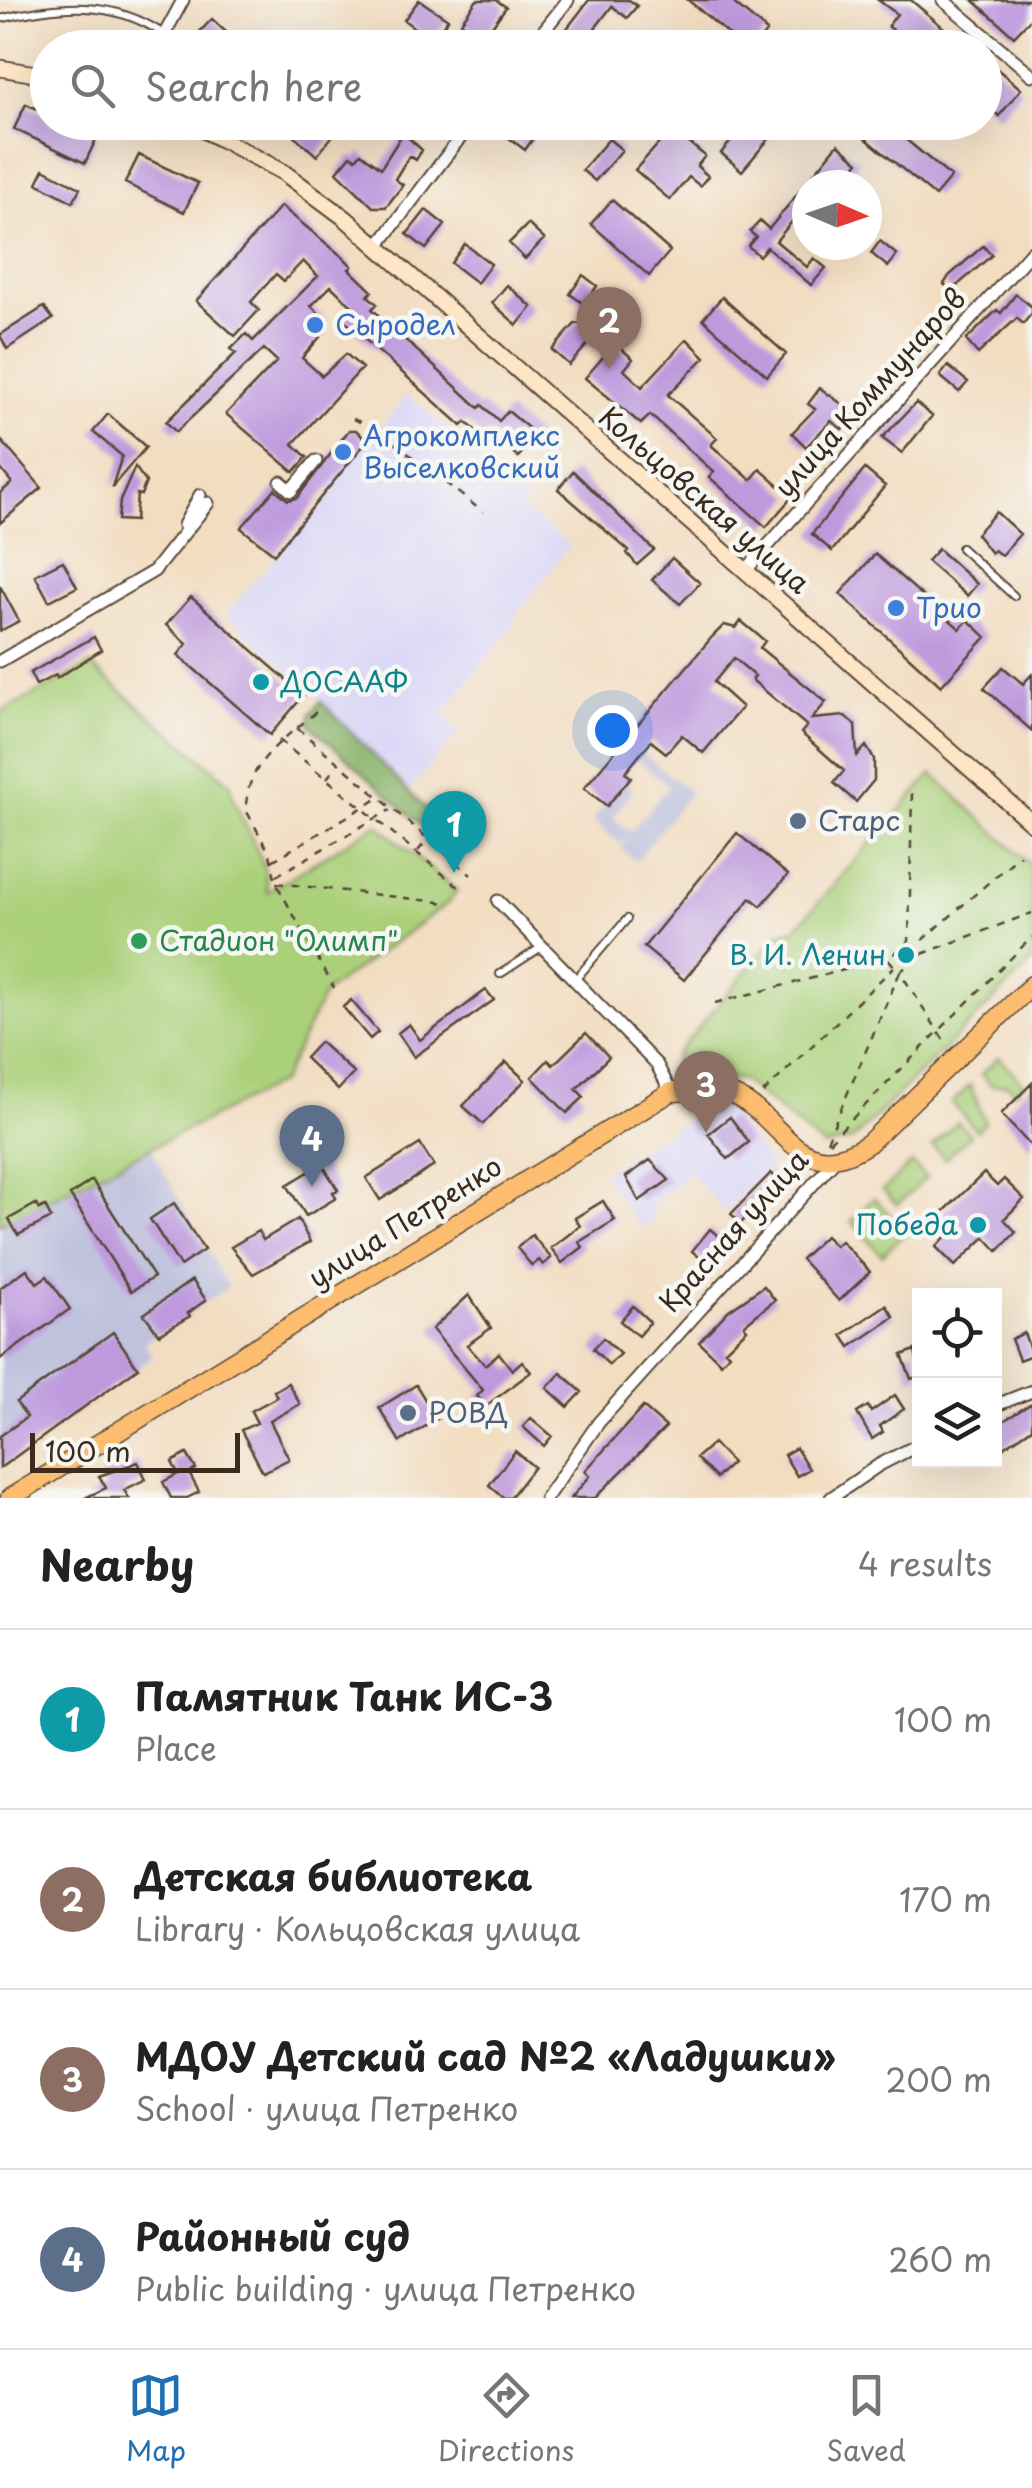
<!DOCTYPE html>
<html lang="en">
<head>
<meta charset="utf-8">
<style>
	:root { --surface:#fff; --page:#f2f2f2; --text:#222; --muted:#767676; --line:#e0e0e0; --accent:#1f6fb2 }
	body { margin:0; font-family:"Playpen Sans",sans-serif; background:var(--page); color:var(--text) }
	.controls { position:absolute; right:30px; bottom:30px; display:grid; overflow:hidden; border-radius:0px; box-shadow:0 10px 40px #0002 }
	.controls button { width:90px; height:90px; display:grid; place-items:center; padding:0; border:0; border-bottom:2px solid var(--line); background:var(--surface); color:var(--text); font:50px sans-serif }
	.compass { position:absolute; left:792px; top:170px; width:90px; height:90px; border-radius:50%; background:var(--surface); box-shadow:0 10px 40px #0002; rotate:92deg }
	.scale { position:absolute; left:30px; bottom:25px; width:210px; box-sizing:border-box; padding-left:10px; border:5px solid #3b2a1e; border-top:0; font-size:28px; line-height:35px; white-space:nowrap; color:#3b2a1e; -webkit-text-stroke:8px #f6f6f2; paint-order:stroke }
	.you { position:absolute; left:612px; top:730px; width:35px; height:35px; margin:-25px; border:8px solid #fff; border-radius:50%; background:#1a73e8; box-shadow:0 0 0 15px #1a73e833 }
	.badge { display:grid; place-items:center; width:65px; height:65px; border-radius:50%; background:var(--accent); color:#fff; font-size:32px; font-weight:700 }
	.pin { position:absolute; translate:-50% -82px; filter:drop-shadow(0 2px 5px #0008) }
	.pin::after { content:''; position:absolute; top:52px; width:35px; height:30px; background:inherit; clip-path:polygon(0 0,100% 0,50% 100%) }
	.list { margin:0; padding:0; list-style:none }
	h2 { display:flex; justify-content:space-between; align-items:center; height:130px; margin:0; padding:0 40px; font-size:42px }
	h2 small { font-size:32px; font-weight:400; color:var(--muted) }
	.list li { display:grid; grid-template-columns:65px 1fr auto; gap:30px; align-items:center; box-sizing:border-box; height:180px; padding:0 40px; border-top:2px solid var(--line) }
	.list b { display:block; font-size:38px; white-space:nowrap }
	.list p { margin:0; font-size:32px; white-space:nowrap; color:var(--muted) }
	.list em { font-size:32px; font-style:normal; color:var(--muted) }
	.icon { flex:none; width:55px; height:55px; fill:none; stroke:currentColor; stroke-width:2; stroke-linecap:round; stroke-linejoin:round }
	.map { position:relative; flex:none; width:1032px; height:1498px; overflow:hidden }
	.search { position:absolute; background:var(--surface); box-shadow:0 10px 40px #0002; left:30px; right:30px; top:30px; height:110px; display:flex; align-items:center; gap:25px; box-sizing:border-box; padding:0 35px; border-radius:55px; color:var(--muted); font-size:38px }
	.sheet { height:850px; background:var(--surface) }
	nav { display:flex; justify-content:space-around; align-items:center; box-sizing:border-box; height:140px; border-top:2px solid var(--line); background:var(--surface); font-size:28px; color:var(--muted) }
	nav a { display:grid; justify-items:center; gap:5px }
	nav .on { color:var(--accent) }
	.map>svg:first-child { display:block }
	.built { fill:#dad6f7 }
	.industrial { fill:#c0c2dd }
	.green { fill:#abd07a; stroke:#737d4c; stroke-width:2.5 }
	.forest { fill:#88b26a; stroke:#626e44; stroke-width:2.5 }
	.building { fill:#be9add }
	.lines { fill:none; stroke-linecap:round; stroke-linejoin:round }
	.lane-casing { stroke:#564536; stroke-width:10 }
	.street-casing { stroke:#564536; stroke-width:15 }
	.secondary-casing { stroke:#564536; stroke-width:19 }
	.primary-casing { stroke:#564536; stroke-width:21 }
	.path { stroke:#564536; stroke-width:2.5; stroke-dasharray:8 8; stroke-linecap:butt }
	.lane { stroke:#fff; stroke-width:6 }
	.street { stroke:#fff; stroke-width:11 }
	.secondary { stroke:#fee5c5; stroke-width:15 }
	.primary { stroke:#fcbd6f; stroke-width:18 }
	.shop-dot { fill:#3f7fe0; stroke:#f6f6f2; stroke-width:4 }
	.culture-dot { fill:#0f9aa8; stroke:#f6f6f2; stroke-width:4 }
	.service-dot { fill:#5c6f8a; stroke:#f6f6f2; stroke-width:4 }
	.leisure-dot { fill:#2e9e5b; stroke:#f6f6f2; stroke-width:4 }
	.labels { text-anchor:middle; stroke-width:9; stroke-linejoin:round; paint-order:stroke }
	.shop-label { font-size:28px; fill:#366cbe; stroke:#f6f6f2; text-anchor:start }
	.street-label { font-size:28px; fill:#3b2a1e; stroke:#f6f6f2 }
	.culture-label { font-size:28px; fill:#0d838f; stroke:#f6f6f2; text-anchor:end }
	.service-label { font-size:28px; fill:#4e5e75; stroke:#f6f6f2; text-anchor:start }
	.leisure-label { font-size:28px; fill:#27864d; stroke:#f6f6f2; text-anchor:start }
</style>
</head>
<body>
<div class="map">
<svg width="1032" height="1498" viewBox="0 0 1032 1498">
	<rect width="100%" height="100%" fill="#f6f6f2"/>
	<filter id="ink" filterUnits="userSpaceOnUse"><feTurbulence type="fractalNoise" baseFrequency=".01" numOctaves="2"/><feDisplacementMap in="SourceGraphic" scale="20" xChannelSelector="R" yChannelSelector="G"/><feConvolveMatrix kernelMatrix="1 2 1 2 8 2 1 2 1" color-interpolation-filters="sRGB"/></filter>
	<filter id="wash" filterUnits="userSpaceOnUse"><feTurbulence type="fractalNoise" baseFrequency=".0048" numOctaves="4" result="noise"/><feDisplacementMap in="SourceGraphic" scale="40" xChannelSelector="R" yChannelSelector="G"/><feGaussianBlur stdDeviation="2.25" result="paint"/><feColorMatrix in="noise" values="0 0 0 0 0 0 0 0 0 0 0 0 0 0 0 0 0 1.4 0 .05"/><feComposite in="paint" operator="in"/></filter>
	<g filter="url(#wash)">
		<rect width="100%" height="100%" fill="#f2ddc1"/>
		<path class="built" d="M408,395L526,500L520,507L570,545L511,621L514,625L443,713L459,732L407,794L321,701L226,614L334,492L328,486Z
			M720,1099L771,1167L724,1212L689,1172L649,1207L655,1217L640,1228L602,1173Z"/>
		<path class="industrial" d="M642,753L690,792L636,861L621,848L630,837L620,844L592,820L626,783L633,789L613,818L630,832L669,786L637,759Z
			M149,1145L228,1287L144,1343L153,1356L0,1468V1224Z"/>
		<path class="green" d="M90,665L230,783C236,822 268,852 267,892L377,824L457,891L448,903L325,992L281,1082L0,1224V713Z
			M932,774L1032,866V962L852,1140L824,1147L742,1080L690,1075L675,1062V1055L778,934L795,929Z
			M999,1057L1023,1083L1015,1092L1007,1084L992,1086L981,1074Z
			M970,1085L985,1122L977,1131L952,1103Z
			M958,1122L970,1135L945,1159L932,1146Z
			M912,1163L926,1178L897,1205L883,1190Z
			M874,1198L906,1232L882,1255L851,1221Z"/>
		<path class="forest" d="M321,701L460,844L452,853L310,725L311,714Z"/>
		<g id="blocks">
			<path class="building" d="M419,0L448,19L431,41L404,20Z
				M477,0H496L506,7L490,29L494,32L487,41L461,22Z
				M589,0H629L637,6L627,18L612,6L580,48H552Z
				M688,0H730L767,31L753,48H745Z
				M878,0H911L952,35L942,48H915L888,26L897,14Z
				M973,0H1032V17L1014,36Z
				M212,19L229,35L242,48H202L193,39Z
				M78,33L119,34V47L78,46Z
				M984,58L1021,89L999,116L984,104Z
				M26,104L48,114V122H66L97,137L85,163L14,129Z
				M298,122H319L334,134L317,156L291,133Z
				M499,122H523L537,133L525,150L505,135L509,130Z
				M639,122H693L681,136L705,156L697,166L708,176L700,186L689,177L670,200L635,170L661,141Z
				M747,122H783L742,171L721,153Z
				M846,122H885L951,177L935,196Z
				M403,133L422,150L416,160L409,156L395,179L403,185L386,207H373L337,172L351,155L356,159L361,153L381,168Z
				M609,139L622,150L595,181L582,170Z
				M838,144L859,162L840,185H807V228L795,218L776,241L807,267L814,258L826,268L811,285L767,247L759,256L748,246L756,237L750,232L760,221L769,229Z
				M139,155L198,183L184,212L125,183Z
				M44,169L80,188L73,202L37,183Z
				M612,200L670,251L649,276L591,224Z
				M281,206L344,258L352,266L349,269L372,291L368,296L377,304L372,309L479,408L482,405L499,421L508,411L538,436L518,457L490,432L484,438L466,422L462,426L341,318L352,306L331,286L311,306L325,319L326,330L302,358L322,376L346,354L362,368L293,444L307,457L294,472L226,414L277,361L264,349L176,432L166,422L236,353L231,349L246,334L253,341L318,276L303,261L284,281L276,274L251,302L259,310L235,336L196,301Z
				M426,210L445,225L426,249L407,234Z
				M528,224L544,239L525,259L509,243Z
				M880,241L897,255L888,267L871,253Z
				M465,244L491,264L477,283L451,263Z
				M983,246L992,255L951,291L944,284L949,276Z
				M583,275L597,286L590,296L607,311L602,317L570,294Z
				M507,285L532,307L517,325L492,303Z
				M1016,294L1032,307V313L1023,324L1017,318L978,354L966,340L997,310L1001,313Z
				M722,297L786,354L767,376L703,319Z
				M44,307L53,319L7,349L0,335Z
				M609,321L569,365L552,350L575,324Z
				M687,339L705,357L668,395L717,438L711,445L751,480L760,469L792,497L766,527L709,477L714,472L650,415L641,424L585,378L615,343L633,359L624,370L642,387Z
				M948,366L968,382L959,392L940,376Z
				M820,388L854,413L842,429L831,421L806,447L792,433L815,409L808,404Z
				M916,403L932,416L902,453L882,438Z
				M108,414L146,447L112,487L122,456L93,432Z
				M349,430H356L367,441L274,554L241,528L275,489L288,500L297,498Z
				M0,439L42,488L0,523V493L12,483L0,468Z
				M135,467L146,482L141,495L137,494L135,521L118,520L120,501Z
				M865,469L885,486L832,551L812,534Z
				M573,471L654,550L637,565L627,553L629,551L558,489Z
				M996,512L1020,534L1001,555L994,550L991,553L976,534Z
				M938,549L977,584L967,596L927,561Z
				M875,554L960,629L968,620L986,637L941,686L840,594Z
				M672,558L700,583L680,604L652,580Z
				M63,561L77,587L49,601L35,575Z
				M0,586L19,621L0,631Z
				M191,597L304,695L270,735L178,655L187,644L166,625Z
				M741,621L765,641L760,648L826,702L812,719L845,716L855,725L857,756L866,746L874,759V780L856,802L834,783L844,771L801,733L807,726L752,680L755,676L734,658L714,682L742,707L703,753L682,735L666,753L651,741L625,773L631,777L607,806L584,788L712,637L724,625L736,628Z
				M94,637L101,650L57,678L56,675L36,685L30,673Z
				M1003,667L1023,684L1032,674V731L984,688Z
				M737,833L788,875L761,906L751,898L684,980L644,947Z
				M486,990L494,1000L414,1057L398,1033L409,1024L420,1040Z
				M351,1000L378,1032L370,1039L343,1007Z
				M586,1033L609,1057L576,1089L584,1097L567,1113L532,1077L548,1060L553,1065Z
				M320,1042L354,1073L338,1090L305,1058Z
				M506,1062L525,1080L483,1124L463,1106Z
				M1032,1083V1147L1001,1114Z
				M730,1117L749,1142L728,1159L708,1134Z
				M420,1144L434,1166L380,1200L366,1178Z
				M650,1160L669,1180L639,1201L626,1177Z
				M322,1164L338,1190L333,1192L336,1198L306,1216L287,1185Z
				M771,1173L781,1182L741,1223L731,1214Z
				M984,1173L997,1186L1004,1179L1024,1199L1004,1219L1016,1232L998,1251L985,1237L955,1266L936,1247L951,1231L938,1217Z
				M92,1180L154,1277L131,1291L70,1195Z
				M603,1201L615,1220L579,1242L583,1247L562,1263L551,1248L580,1226L575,1218Z
				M174,1203L204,1250L180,1266L150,1219Z
				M36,1204L39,1209L45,1206L51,1218L18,1235L9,1219Z
				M298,1219L310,1242L253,1274L231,1247L258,1231L263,1240Z
				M710,1229L723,1240L705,1262L692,1251Z
				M532,1235L551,1258L543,1265L539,1260L532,1266L517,1248Z
				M825,1236L835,1246L841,1241L870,1272L839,1301L801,1259Z
				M27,1269L37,1283L47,1276L70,1309L0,1359V1288Z
				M192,1280L206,1300L188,1313L190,1316L159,1334L144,1314Z
				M764,1286L775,1300L744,1325L747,1329L725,1350L729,1354L721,1363L699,1342L729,1310Z
				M469,1295L491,1328L467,1345L485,1365L499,1353L512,1370L522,1361L531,1372L486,1406L477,1396L483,1390L432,1329Z
				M886,1305L894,1317L850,1347L842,1335Z
				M633,1306L650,1322L638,1336L620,1321Z
				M113,1332L138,1368L0,1468V1436L27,1417L16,1402Z
				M1024,1333L1032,1355L1019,1360L1011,1339Z
				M603,1338L620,1354L609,1365L593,1349Z
				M915,1350L920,1376L911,1379L902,1355Z
				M561,1373L582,1392L568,1407L547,1388Z
				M288,1383L300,1404L270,1421L289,1459L263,1472L241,1430L257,1423L251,1411L277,1397L274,1391Z
				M416,1385L437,1419L400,1442L379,1408Z
				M895,1395L904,1409L880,1426L883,1432L872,1439L857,1413L868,1406L871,1412Z
				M1032,1403V1428L994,1454V1427Z
				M643,1407L666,1427L595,1498H571L590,1476L585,1471Z
				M531,1418L552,1436L544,1446L523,1427Z
				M713,1443L732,1463L716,1478L696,1458Z
				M796,1448L809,1469L797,1476L784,1455Z
				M515,1451L534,1467L510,1498H504L489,1485Z
				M187,1454L196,1469L189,1473L199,1492L187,1498H171L163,1482L178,1474L172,1462Z
				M138,1462L146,1479L124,1490L129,1498H85L106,1488L99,1476Z"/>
		</g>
	</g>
	<g filter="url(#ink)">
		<use href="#blocks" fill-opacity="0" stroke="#564536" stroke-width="2.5"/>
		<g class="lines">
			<defs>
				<path id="lane" d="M0,19C61,4 113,0 162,33
					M961,548L1014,596
					M500,974L540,948
					M575,980L627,919"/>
				<path id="street" d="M943,0L1032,75
					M157,48L183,0
					M530,48L568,0
					M378,246L472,122
					M281,482L291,491L316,461
					M184,525L200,495
					M747,569L1032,251
					M0,661L154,571L208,503
					M498,901L657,1065L671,1092
					M994,1406L1032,1391
					M546,1498L599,1422L835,1160
					M831,1498L879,1465L920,1444"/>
				<path id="secondary" d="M0,68L48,76
					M189,122L283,172L345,218L1032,823"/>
				<path id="primary" d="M10,1498L671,1092C687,1092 709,1087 725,1092C784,1111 795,1192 869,1143L1032,985"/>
			</defs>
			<use href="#lane" class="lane-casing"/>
			<use href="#street" class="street-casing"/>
			<use href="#secondary" class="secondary-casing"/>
			<use href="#primary" class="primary-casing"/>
			<path class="path" d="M353,419L377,429L483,512
				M316,712C284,740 246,761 246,810L270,854L276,883L334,988
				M297,728L471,875
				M279,740L460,888
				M327,778L337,766
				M912,793L909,941L888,959L900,972L921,954L915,947L1020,855
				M418,851L428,839
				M272,861L377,799
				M276,876L390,810
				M276,883L448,903
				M922,954L1032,913
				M715,1003L887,959
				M763,1093L894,967
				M827,1141L900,972L947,1045
				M829,1142L1032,937"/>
			<use href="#lane" class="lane"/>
			<use href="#street" class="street"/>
			<use href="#secondary" class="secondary"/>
			<use href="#primary" class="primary"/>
		</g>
	</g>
	<g class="shop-dot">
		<circle cx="315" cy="325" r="10"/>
		<circle cx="343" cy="452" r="10"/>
		<circle cx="896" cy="608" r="10"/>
	</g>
	<g class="culture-dot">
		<circle cx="261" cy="682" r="10"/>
		<circle cx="906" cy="955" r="10"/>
		<circle cx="978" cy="1225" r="10"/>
	</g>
	<g class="service-dot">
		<circle cx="798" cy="821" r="10"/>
		<circle cx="408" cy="1413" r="10"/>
	</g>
	<circle class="leisure-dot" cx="139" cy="941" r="10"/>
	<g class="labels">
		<g class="shop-label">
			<text x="335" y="335">Сыродел</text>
			<text x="363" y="446">Агрокомплекс<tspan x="363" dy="32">Выселковский</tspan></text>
			<text x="916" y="618">Трио</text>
		</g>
		<g class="street-label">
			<text transform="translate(870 393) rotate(-48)" y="10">улица Коммунаров</text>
			<text transform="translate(704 500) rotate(41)" y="10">Кольцовская улица</text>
			<text transform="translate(405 1222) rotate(-32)" y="10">улица Петренко</text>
			<text transform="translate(734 1231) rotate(-48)" y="10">Красная улица</text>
		</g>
		<g class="culture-label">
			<text x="281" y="692" text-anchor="start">ДОСААФ</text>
			<text x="886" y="965">В. И. Ленин</text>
			<text x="958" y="1235">Победа</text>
		</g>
		<g class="service-label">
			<text x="818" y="831">Старс</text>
			<text x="428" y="1423">РОВД</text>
		</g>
		<g class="leisure-label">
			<text x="159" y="951">Стадион "Олимп"</text>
		</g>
	</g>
</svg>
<div class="controls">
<button><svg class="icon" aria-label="locate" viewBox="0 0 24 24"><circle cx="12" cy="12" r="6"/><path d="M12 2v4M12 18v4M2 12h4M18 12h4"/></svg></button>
<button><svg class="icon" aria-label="layers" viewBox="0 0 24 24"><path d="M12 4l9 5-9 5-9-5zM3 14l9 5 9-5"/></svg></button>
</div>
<svg class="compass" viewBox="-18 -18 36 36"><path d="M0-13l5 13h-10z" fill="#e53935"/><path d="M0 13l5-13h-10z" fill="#767676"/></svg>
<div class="scale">100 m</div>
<div class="you"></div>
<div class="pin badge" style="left:454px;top:873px;background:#0f9aa8">1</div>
<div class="pin badge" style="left:609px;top:369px;background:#8d6e63">2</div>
<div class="pin badge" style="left:706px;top:1133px;background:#8d6e63">3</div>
<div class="pin badge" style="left:312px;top:1187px;background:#5c6f8a">4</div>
<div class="search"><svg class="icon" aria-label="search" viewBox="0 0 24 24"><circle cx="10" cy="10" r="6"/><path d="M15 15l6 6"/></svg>Search here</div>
</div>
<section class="sheet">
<h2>Nearby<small>4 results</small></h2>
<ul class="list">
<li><span class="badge" style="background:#0f9aa8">1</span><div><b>Памятник Танк ИС-3</b><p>Place</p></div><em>100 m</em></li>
<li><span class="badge" style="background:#8d6e63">2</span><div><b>Детская библиотека</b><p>Library · Кольцовская улица</p></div><em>170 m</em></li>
<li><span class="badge" style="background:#8d6e63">3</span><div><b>МДОУ Детский сад №2 «Ладушки»</b><p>School · улица Петренко</p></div><em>200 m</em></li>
<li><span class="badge" style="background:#5c6f8a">4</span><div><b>Районный суд</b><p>Public building · улица Петренко</p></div><em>260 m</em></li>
</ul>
</section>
<nav>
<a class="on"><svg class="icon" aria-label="map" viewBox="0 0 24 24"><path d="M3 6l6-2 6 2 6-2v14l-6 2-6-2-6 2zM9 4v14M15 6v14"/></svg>Map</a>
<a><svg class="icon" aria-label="directions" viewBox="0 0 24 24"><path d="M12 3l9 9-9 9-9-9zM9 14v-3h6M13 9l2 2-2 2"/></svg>Directions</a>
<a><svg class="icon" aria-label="saved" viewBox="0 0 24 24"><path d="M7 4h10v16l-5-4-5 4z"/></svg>Saved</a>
</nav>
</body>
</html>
